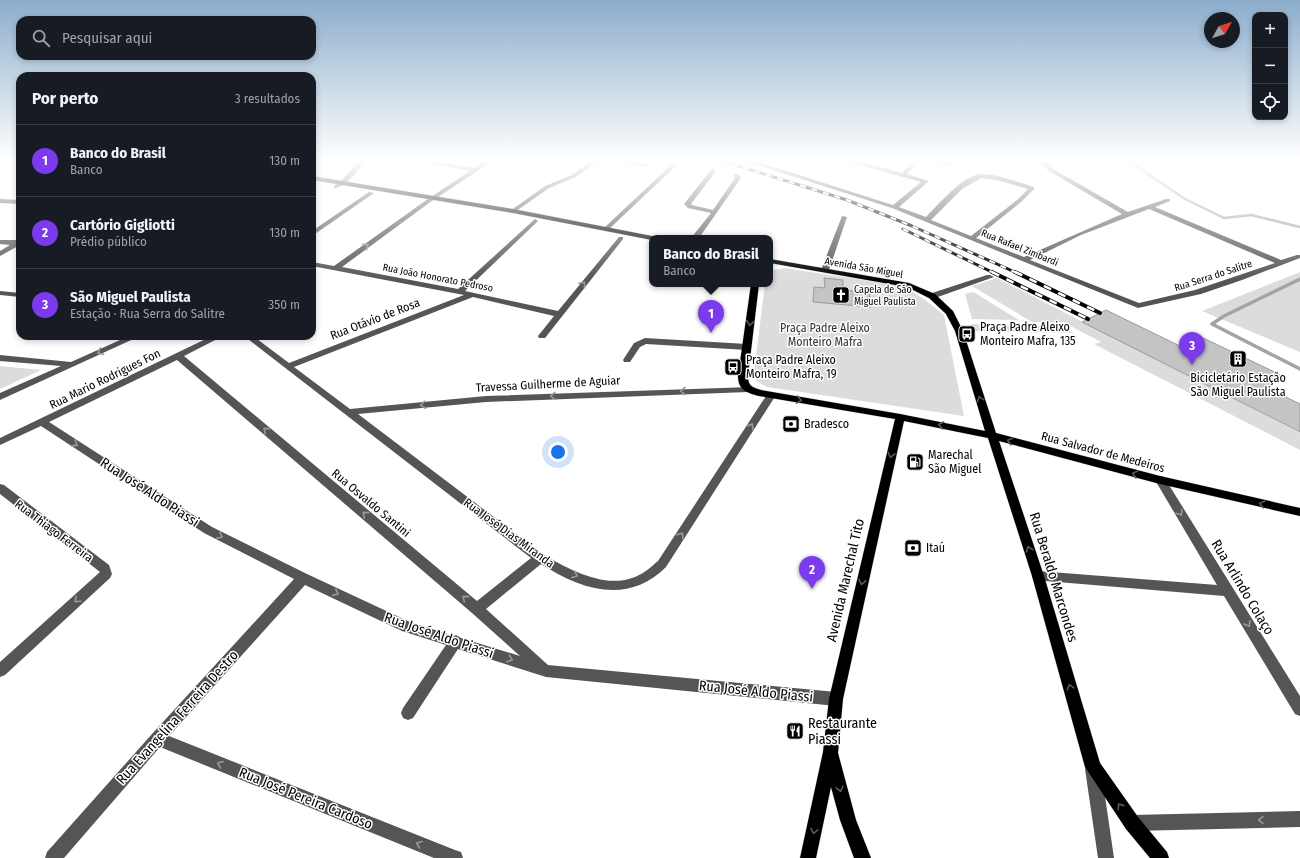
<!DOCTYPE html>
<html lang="pt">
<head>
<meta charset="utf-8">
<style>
	:root { --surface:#171b24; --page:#242831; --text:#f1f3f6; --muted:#9ea1a6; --line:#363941; --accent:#7c3aed }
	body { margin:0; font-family:"Fira Sans Condensed",sans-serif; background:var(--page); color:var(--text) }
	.controls { position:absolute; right:12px; top:12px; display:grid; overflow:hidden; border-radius:8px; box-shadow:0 2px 6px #0003 }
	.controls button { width:36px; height:36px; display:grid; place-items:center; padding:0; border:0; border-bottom:1px solid var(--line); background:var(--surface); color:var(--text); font:20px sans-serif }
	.compass { position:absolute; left:1204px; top:12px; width:36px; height:36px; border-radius:50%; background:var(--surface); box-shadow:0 2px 6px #0003; rotate:51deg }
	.you { position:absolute; left:558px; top:452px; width:14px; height:14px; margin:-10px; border:3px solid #fff; border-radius:50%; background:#1a73e8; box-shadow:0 0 0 6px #1a73e833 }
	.badge { display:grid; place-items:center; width:26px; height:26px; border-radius:50%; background:var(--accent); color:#fff; font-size:13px; font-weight:700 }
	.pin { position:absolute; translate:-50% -33px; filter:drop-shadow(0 1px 2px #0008) }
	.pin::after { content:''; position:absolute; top:21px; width:14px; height:12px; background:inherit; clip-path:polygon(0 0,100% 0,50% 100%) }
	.popup { position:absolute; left:649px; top:235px; width:124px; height:52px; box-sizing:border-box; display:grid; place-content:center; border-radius:8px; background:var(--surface); filter:drop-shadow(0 1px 3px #0005); font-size:13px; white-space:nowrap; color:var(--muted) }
	.popup b { font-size:15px; color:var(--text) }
	.popup::after { content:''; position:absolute; left:50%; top:100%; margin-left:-8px; border:8px solid transparent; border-top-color:var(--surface) }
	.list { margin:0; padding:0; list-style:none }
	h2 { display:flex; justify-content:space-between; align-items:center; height:52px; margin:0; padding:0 16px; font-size:17px }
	h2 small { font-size:13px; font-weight:400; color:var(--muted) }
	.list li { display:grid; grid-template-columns:26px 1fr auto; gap:12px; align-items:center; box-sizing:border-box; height:72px; padding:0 16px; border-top:1px solid var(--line) }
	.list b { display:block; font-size:15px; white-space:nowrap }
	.list p { margin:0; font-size:13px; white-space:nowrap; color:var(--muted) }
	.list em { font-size:13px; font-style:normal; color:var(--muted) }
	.icon { flex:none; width:22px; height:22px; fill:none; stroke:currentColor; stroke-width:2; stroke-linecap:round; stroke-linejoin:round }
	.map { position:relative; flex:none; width:1300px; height:858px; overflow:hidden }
	.search { position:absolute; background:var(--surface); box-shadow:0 2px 6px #0003; left:16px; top:16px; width:300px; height:44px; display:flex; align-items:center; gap:10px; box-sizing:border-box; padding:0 14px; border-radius:12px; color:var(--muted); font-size:15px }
	.panel { position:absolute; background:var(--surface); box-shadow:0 2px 6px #0003; left:16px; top:72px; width:300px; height:268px; border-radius:12px }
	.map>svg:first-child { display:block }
	.green { fill:#dcdcdc }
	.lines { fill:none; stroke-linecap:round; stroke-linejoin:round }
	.stream-far1 { stroke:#a3a3a3; stroke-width:2.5 }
	.stream { stroke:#a3a3a3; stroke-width:3.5 }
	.building { fill:#c4c4c4; stroke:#999 }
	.major-casing { stroke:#dbdbdb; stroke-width:1 }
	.minor { fill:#555; fill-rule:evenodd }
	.major { fill:#000; fill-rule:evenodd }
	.rail-far1-casing { stroke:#000; stroke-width:3 }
	.rail-casing { stroke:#000; stroke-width:4 }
	.rail-far1 { stroke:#fff; stroke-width:2; stroke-dasharray:6; stroke-linecap:butt }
	.rail { stroke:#fff; stroke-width:2.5; stroke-dasharray:8; stroke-linecap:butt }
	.oneway { stroke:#999 }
	.oneway2 { stroke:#595959 }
	.labels { text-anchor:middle; stroke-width:3; stroke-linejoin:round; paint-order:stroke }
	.far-street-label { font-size:10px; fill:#000; stroke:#fff }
	.far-poi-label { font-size:10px; fill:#000; stroke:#fff; text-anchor:start }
	.street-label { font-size:12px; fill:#000; stroke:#fff }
	.poi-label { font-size:12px; fill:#000; stroke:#fff; text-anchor:start }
	.park-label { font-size:12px; fill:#333; stroke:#fff }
	.near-street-label { font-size:14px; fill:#000; stroke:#fff }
	.near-poi-label { font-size:14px; fill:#000; stroke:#fff; text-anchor:start }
</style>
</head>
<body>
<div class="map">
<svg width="1300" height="858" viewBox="0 0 1300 858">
	<rect width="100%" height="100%" fill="#fff"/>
	<path class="green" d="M784,268L896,285L913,292L928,302L944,315L964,416L767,387L756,381L754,372L765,284H770V271Z
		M1300,272V352L1202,311Z
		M997,278L1300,433V450L1094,344L1101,342L1063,322H1032L972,286Z
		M972,292L975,293L1019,320L972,319L965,294Z
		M972,324L1062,327L1074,333L967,331Z
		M0,366L41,370L0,389Z"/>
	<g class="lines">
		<path class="stream-far1" d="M1127,160L1185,199L1224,218L1251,215L1300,227"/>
		<path class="stream" d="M1300,279L1224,316L1212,324L1300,369"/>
	</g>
	<path class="building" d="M824,278L843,280V290L869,293L871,307L813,302L814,287L825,288Z
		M1106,310L1184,348L1201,337L1283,376L1265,387L1300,404V432L1082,322Z"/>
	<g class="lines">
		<defs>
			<path id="major" d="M312,176L513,209L652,236L656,238H652V240L513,213L312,180Z
				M770,259L909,283L935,294L953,311L963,331L996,433L1160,476L1300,508V516L1160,484L999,441L1044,576L1100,763L1138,817L1167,852L1169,858H1150L1126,829L1085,767L1032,576L988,438L904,421L843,699L838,753L856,820L871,858H854L840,820L831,787L816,858H800L823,752L829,699L895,419L759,396C747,393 738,390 738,376L751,284H759L748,376C748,386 752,387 761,390L900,414L985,431L955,331L946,314L929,298L907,287L770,263Z"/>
		</defs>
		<use href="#major" class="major-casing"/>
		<path class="minor" d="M360,160H367C360,168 344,189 334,188V186L341,181Z
			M486,160H494L429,203L342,267L458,289L535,219L538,221L537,222L465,291L558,311L619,237H623V239L545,338H539L538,336L554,316L473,297L294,367L350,409L486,396L751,387L753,389L751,391L748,392L486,402L358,414L544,555C568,569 603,588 632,578C642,575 650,568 658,561L768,393H774L776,395L666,567C628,605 581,590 541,564L486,609L548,665L836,692L841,694L843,699L841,704L836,706L546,677L458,649L413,718L408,720L403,718L401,713L403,708L446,645L402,631L305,585L169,736L455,850L461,852L463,858H434L160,747L64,858H45L47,852L152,734L294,579L204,533L41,426L0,445V438L212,336H223L184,356L477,601L531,558L244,336H253L289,363L464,295L312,266V262L334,266L425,201L470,171L435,164V162L475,168ZM177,360L472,613L520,656L461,638L456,635L454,636L410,622L307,574L212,527L49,422Z
			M592,160H599L576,177L549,188L515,212L510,211L545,186L572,175Z
			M606,160H625L649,165L646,167Z
			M742,160H752L893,205L921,182L842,160H854L902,173L913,160H920L907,174L929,181L899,207L926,217C938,205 962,176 980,174C996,173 1019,183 1034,187V189L1021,202L976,238L1024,257L1122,214L1049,171L1036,160H1043L1053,169L1128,212L1166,199H1170V201L1155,207L1281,260L1297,255H1300V258L1242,280L1201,294L1138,308L892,208ZM981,178L997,180L1028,189L1017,200L971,236L931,220L962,189ZM1149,209L1275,263L1195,290L1139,303L1030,260L1081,235Z
			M931,160H943L954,164L951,166Z
			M672,164L677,165L608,230H604V228Z
			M713,169L716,171L691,204L692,205L713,210L735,178L734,174H738L741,178L699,238H691L711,213L688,208L684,204L711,170Z
			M369,192L374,193L312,236V231Z
			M0,199L20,200V204L0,203Z
			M842,216L847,217L829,270L825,272H822L821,270Z
			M0,240H20V245L0,256V251L10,245L0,244Z
			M987,275H990L994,277L935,298H929L928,296L929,294Z
			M0,291L20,293V297L0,295Z
			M129,336H140L0,400V393L61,366L0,361V355L71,362Z
			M645,338L747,344L751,347L747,350L646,344L640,347L630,362H624L623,360L634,343Z
			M1160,476L1164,477L1300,696V716L1295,714L1224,596L1034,580L1032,576L1034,572L1038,571L1217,585L1155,480L1156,477Z
			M0,484L4,485L109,565L112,574L110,578L5,675L0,677V662L100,572L0,494Z
			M1093,761L1098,764L1101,769L1114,858H1098L1085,769L1088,764Z
			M1300,811V827L1132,831L1126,829L1124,823L1126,817L1132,815Z"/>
		<use href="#major" class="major"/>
		<defs>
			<path id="rail-far1" d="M720,160L847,200L912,226L1017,273
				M903,229L994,273"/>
			<path id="rail" d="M992,272L1088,319
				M1015,272L1100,313"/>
		</defs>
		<use href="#rail-far1" class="rail-far1-casing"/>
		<use href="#rail" class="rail-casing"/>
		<use href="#rail-far1" class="rail-far1"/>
		<use href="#rail" class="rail"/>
	</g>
	<defs><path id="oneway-chevron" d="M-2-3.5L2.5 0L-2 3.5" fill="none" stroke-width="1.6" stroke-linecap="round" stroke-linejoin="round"/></defs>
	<g class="oneway">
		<use href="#oneway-chevron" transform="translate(366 246) rotate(-36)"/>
		<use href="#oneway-chevron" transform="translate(583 284) rotate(-51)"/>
		<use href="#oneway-chevron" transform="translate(100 352) rotate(156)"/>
		<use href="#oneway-chevron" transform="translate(683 391) rotate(179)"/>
		<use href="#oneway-chevron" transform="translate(553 396) rotate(178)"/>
		<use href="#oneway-chevron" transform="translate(423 405) rotate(174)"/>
		<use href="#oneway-chevron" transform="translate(751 426) rotate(-57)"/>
		<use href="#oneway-chevron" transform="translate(266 430) rotate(-140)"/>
		<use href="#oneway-chevron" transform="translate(75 444) rotate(33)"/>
		<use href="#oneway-chevron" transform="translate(1180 513) rotate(58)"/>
		<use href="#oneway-chevron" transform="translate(365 514) rotate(-140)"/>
		<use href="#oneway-chevron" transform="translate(681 535) rotate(-57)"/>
		<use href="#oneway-chevron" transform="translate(220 536) rotate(27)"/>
		<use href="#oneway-chevron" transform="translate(575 575) rotate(21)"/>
		<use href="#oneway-chevron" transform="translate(336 593) rotate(25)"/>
		<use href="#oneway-chevron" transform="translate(465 598) rotate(-140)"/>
		<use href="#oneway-chevron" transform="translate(77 600) rotate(138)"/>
		<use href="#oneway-chevron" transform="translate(1248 624) rotate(59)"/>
		<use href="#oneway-chevron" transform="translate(510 659) rotate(19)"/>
		<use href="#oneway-chevron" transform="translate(220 764) rotate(-158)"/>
		<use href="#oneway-chevron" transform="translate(1261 820) rotate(179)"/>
		<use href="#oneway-chevron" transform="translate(419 844) rotate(-158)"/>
	</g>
	<g class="oneway2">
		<use href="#oneway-chevron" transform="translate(750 323) rotate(98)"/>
		<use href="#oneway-chevron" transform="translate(980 399) rotate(-108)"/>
		<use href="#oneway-chevron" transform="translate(799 400) rotate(10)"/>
		<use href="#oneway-chevron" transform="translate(941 425) rotate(-168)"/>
		<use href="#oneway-chevron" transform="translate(1010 441) rotate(-165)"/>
		<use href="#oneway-chevron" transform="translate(891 455) rotate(103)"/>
		<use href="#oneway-chevron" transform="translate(1135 474) rotate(-165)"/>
		<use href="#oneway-chevron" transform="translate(1262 504) rotate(-167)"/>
		<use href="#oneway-chevron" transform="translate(1029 549) rotate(-108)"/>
		<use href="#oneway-chevron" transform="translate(862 582) rotate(103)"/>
		<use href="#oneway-chevron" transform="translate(1070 687) rotate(-106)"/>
		<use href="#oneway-chevron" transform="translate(840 789) rotate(76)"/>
		<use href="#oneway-chevron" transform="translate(1120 806) rotate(-125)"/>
		<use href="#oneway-chevron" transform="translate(814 831) rotate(102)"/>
	</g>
	<linearGradient id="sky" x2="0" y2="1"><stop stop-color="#8cadcc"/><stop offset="0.57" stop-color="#fff"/><stop offset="1" stop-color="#fff" stop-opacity="0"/></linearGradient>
	<rect width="1300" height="281" fill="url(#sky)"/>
	<defs>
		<symbol id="church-square" viewBox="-11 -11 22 22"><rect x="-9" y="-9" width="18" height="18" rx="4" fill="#000" stroke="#fff"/><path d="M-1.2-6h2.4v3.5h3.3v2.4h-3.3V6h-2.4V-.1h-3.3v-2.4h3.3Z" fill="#fff"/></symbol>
		<symbol id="bus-square" viewBox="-11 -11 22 22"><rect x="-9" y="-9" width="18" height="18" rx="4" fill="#000" stroke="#fff"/><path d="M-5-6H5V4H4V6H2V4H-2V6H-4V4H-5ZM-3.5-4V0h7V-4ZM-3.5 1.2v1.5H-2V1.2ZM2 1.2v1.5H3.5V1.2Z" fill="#fff"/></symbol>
		<symbol id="building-square" viewBox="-11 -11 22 22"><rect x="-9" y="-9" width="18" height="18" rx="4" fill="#000" stroke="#fff"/><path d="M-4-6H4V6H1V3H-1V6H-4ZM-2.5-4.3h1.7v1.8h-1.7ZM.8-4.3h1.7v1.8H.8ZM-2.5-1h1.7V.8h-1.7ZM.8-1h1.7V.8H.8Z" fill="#fff"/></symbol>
		<symbol id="bank-square" viewBox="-11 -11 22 22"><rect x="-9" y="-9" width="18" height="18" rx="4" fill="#000" stroke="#fff"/><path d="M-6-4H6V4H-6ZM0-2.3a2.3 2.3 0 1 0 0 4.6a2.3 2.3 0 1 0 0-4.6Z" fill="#fff"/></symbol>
		<symbol id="fuel-square" viewBox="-11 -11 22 22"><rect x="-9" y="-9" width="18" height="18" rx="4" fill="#000" stroke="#fff"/><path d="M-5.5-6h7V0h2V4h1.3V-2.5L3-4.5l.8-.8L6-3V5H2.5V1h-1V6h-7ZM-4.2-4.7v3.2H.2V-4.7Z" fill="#fff"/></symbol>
		<symbol id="restaurant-square" viewBox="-11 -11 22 22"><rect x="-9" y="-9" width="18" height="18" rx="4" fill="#000" stroke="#fff"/><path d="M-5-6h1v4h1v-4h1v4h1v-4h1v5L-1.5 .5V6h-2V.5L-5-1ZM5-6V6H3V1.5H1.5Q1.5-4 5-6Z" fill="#fff"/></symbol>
	</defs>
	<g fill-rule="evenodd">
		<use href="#church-square" x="831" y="285" width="20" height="20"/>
		<use href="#bus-square" x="957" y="324" width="20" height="20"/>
		<use href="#building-square" x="1228" y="349" width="20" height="20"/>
		<use href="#bus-square" x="723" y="357" width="20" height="20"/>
		<use href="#bank-square" x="781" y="414" width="20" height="20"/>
		<use href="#fuel-square" x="905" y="452" width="20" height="20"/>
		<use href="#bank-square" x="903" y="538" width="20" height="20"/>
		<use href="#restaurant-square" x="785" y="721" width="20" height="20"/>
	</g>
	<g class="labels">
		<g class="far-street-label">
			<text transform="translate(1020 247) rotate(22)" y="4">Rua Rafael Zimbardi</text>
			<text transform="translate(864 267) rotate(10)" y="4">Avenida São Miguel</text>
			<text transform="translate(1213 275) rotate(-18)" y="4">Rua Serra do Salitre</text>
			<text transform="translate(438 277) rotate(11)" y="4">Rua João Honorato Pedroso</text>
		</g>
		<g class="far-poi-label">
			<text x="854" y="293">Capela de São<tspan x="854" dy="12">Miguel Paulista</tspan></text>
		</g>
		<g class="street-label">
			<text transform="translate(375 319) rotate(-21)" y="4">Rua Otávio de Rosa</text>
			<text transform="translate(105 379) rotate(-26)" y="4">Rua Mario Rodrigues Fon</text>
			<text transform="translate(548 384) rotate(-3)" y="4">Travessa Guilherme de Aguiar</text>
			<text transform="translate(1103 452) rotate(15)" y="4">Rua Salvador de Medeiros</text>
			<text transform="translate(371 503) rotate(40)" y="4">Rua Osvaldo Santini</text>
			<text transform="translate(54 531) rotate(37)" y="4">Rua Thiago Ferreira</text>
			<text transform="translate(509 533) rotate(36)" y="4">Rua José Dias Miranda</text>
		</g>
		<g class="poi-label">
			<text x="980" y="331">Praça Padre Aleixo<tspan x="980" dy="14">Monteiro Mafra, 135</tspan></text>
			<text x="746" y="364">Praça Padre Aleixo<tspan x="746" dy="14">Monteiro Mafra, 19</tspan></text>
			<text x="1238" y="382" text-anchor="middle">Bicicletário Estação<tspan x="1238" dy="14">São Miguel Paulista</tspan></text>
			<text x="804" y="428">Bradesco</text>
			<text x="928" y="459">Marechal<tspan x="928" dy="14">São Miguel</tspan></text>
			<text x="926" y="552">Itaú</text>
		</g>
		<g class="park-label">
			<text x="825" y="332">Praça Padre Aleixo<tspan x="825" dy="14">Monteiro Mafra</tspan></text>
		</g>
		<g class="near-street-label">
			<text transform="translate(150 492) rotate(33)" y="5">Rua José Aldo Piassi</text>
			<text transform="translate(1054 577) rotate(73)" y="5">Rua Beraldo Marcondes</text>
			<text transform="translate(845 580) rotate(-77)" y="5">Avenida Marechal Tito</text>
			<text transform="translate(1243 587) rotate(59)" y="5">Rua Arlindo Colaço</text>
			<text transform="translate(439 635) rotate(19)" y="5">Rua José Aldo Piassi</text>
			<text transform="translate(756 691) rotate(6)" y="5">Rua José Aldo Piassi</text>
			<text transform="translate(177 717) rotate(-48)" y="5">Rua Evangelina Ferreira Destro</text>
			<text transform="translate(306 798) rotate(22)" y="5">Rua José Pereira Cardoso</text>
		</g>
		<g class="near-poi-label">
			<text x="808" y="728">Restaurante<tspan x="808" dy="16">Piassi</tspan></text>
		</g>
	</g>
</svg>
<div class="controls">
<button>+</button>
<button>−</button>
<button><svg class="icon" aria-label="locate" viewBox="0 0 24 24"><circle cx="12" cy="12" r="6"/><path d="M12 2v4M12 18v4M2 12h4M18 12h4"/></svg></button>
</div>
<svg class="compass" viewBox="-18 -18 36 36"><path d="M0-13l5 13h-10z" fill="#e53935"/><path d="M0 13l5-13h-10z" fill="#9ea1a6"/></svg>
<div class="you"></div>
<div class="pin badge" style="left:711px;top:333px">1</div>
<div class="popup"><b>Banco do Brasil</b>Banco</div>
<div class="pin badge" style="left:812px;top:589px">2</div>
<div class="pin badge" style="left:1192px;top:365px">3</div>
<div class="search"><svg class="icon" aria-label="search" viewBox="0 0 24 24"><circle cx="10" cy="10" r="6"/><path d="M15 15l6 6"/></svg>Pesquisar aqui</div>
<section class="panel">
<h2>Por perto<small>3 resultados</small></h2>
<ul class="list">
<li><span class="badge">1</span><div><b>Banco do Brasil</b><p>Banco</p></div><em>130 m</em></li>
<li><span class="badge">2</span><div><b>Cartório Gigliotti</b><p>Prédio público</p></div><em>130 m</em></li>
<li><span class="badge">3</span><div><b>São Miguel Paulista</b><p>Estação · Rua Serra do Salitre</p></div><em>350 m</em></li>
</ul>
</section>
</div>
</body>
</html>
